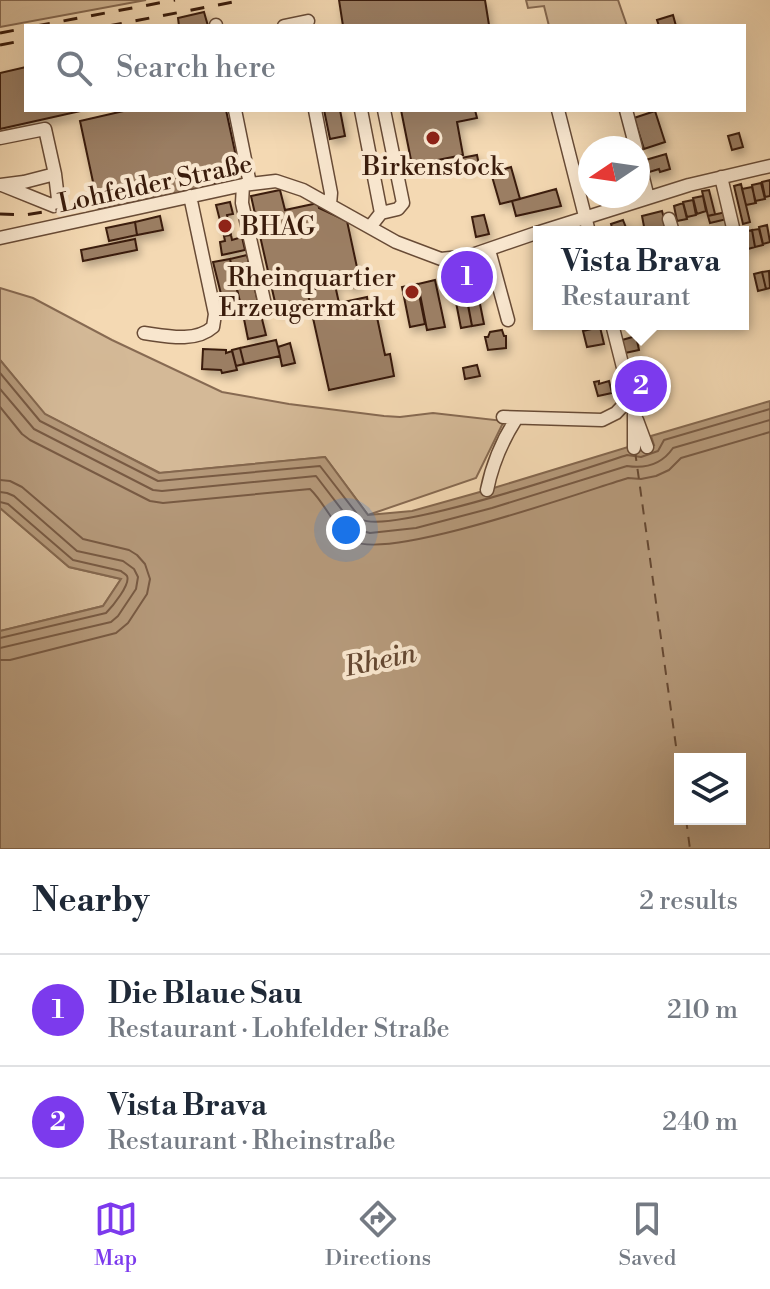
<!DOCTYPE html>
<html lang="en">
<head>
<meta charset="utf-8">
<style>
	:root { --surface:#fff; --page:#f6f6f7; --text:#1f2937; --muted:#747a83; --line:#e0e1e3; --accent:#7c3aed }
	body { margin:0; font-family:"Libre Bodoni",serif; background:var(--page); color:var(--text) }
	.controls { position:absolute; right:24px; bottom:24px; display:grid; overflow:hidden; border-radius:0px; box-shadow:0 8px 32px #0002 }
	.controls button { width:72px; height:72px; display:grid; place-items:center; padding:0; border:0; border-bottom:2px solid var(--line); background:var(--surface); color:var(--text); font:40px sans-serif }
	.compass { position:absolute; left:578px; top:136px; width:72px; height:72px; border-radius:50%; background:var(--surface); box-shadow:0 8px 32px #0002; rotate:257deg }
	.you { position:absolute; left:346px; top:530px; width:28px; height:28px; margin:-20px; border:6px solid #fff; border-radius:50%; background:#1a73e8; box-shadow:0 0 0 12px #1a73e833 }
	.badge { display:grid; place-items:center; width:52px; height:52px; border-radius:50%; background:var(--accent); color:#fff; font-size:26px; font-weight:700 }
	.pin { position:absolute; translate:-50% -50%; border:4px solid #fff; box-shadow:0 2px 8px #0006 }
	.popup { position:absolute; left:533px; top:226px; width:216px; height:104px; box-sizing:border-box; display:grid; place-content:center; border-radius:0px; background:var(--surface); filter:drop-shadow(0 2px 6px #0005); font-size:26px; white-space:nowrap; color:var(--muted) }
	.popup b { font-size:30px; color:var(--text) }
	.popup::after { content:''; position:absolute; left:50%; top:100%; margin-left:-16px; border:16px solid transparent; border-top-color:var(--surface) }
	.list { margin:0; padding:0; list-style:none }
	h2 { display:flex; justify-content:space-between; align-items:center; height:104px; margin:0; padding:0 32px; font-size:34px }
	h2 small { font-size:26px; font-weight:400; color:var(--muted) }
	.list li { display:grid; grid-template-columns:52px 1fr auto; gap:24px; align-items:center; box-sizing:border-box; height:112px; padding:0 32px; border-top:2px solid var(--line) }
	.list b { display:block; font-size:30px; white-space:nowrap }
	.list p { margin:0; font-size:26px; white-space:nowrap; color:var(--muted) }
	.list em { font-size:26px; font-style:normal; color:var(--muted) }
	.icon { flex:none; width:44px; height:44px; fill:none; stroke:currentColor; stroke-width:2; stroke-linecap:round; stroke-linejoin:round }
	.map { position:relative; flex:none; width:770px; height:849px; overflow:hidden }
	.search { position:absolute; background:var(--surface); box-shadow:0 8px 32px #0002; left:24px; right:24px; top:24px; height:88px; display:flex; align-items:center; gap:20px; box-sizing:border-box; padding:0 28px; border-radius:0px; color:var(--muted); font-size:30px }
	.sheet { height:328px; background:var(--surface) }
	nav { display:flex; justify-content:space-around; align-items:center; box-sizing:border-box; height:112px; border-top:2px solid var(--line); background:var(--surface); font-size:22px; color:var(--muted) }
	nav a { display:grid; justify-items:center; gap:4px }
	nav .on { color:var(--accent) }
	.map>svg:first-child { display:block }
	.green { fill:#d4b997; stroke:#876a52; stroke-width:2 }
	.water { fill:#b5997a; stroke:#84674e; stroke-width:2; fill-rule:evenodd }
	.lines { fill:none; stroke-linecap:round; stroke-linejoin:round }
	.shore { stroke:#785a43; stroke-width:2 }
	.ferry { stroke:#654832; stroke-width:2; stroke-dasharray:10 8; stroke-linecap:butt }
	.building { fill:#9b7e63; stroke:#3a1c0c; stroke-width:2; filter:url(#shadow) }
	.minor-casing { stroke:#684b36; stroke-width:15 }
	.minor { stroke:#f8e6ce; stroke-width:12 }
	.rail { stroke:#3a1c0c; stroke-width:3; stroke-dasharray:14 14; stroke-linecap:butt }
	.poi-dot { fill:#8f2418; stroke:#f8e6ce; stroke-width:3 }
	.labels { text-anchor:middle; stroke-width:8; stroke-linejoin:round; paint-order:stroke }
	.poi-label { font-size:26px; fill:#3a1c0c; stroke:#f8e6ce }
	.street-label { font-size:26px; fill:#3a1c0c; stroke:#f8e6ce }
	.water-label { font-size:28px; font-style:italic; fill:#654832; stroke:#f8e6ce }
</style>
</head>
<body>
<div class="map">
<svg width="770" height="849" viewBox="0 0 770 849">
	<defs>
		<filter id="shadow"><feDropShadow dx="3" dy="5" stdDeviation="4" flood-color="#0004"/></filter>
	</defs>
	<rect width="100%" height="100%" fill="#f4d9b3"/>
	<filter id="stains"><feTurbulence type="fractalNoise" baseFrequency=".0025" numOctaves="4"/><feColorMatrix values="0 0 0 0 .2 0 0 0 0 .09 0 0 0 0 .02 0 0 0 .5 -.17"/></filter>
	<radialGradient id="worn" r=".72"><stop offset=".6" stop-color="#630" stop-opacity="0"/><stop offset="1" stop-color="#630" stop-opacity=".3"/></radialGradient>
	<path class="green" d="M0,0H146L0,27Z
		M526,0H618L627,26H549L544,6L528,8Z
		M0,288L33,298L112,340L222,392L289,404L384,416L400,417L433,413L504,421L476,478L368,515L325,457L160,473L44,414L0,360Z
		M0,508L69,567L121,579L103,606L0,631Z"/>
	<path class="water" d="M0,360L45,414L159,473L325,457L368,515L412,511L487,490L628,447L640,449L654,445L651,436L770,401V849H0V631L103,606L121,579L69,567L0,508ZM680,759H740V819H680Z"/>
	<g class="lines">
		<path class="shore" d="M0,373L40,421L158,481L320,466L361,519C388,536 587,468 627,455L641,457L658,451L664,440L770,409
			M0,389L34,429L153,490L162,491L316,476L355,527L362,531L370,533L416,528L492,508L627,466C646,469 662,464 673,448L770,420
			M0,407L22,434L30,440L150,501L163,503L310,489C325,503 336,531 353,541C389,561 582,492 628,478L641,479L656,476L669,470L681,458L770,432
			M0,480L10,481L22,487L83,539L129,550L137,555L145,564L150,579L147,594L128,623L116,633L10,660H0
			M0,492L7,493L14,496L77,551L123,561L134,569L138,577L136,589L118,616L111,622L0,648
			M0,502L8,504L73,560L121,571C123,573 126,574 127,576C131,584 112,607 106,613L0,638"/>
		<path class="ferry" d="M635,451L680,775
			M686,819L690,849"/>
	</g>
	<path class="building" d="M339,0H485L489,25L343,26Z
		M204,12L208,26H179L178,18Z
		M673,15L676,26H659L657,20Z
		M26,67V110H85L0,129V73Z
		M128,110H226L240,175L214,180L215,185L99,210L80,121Z
		M324,110H340L345,136L330,139Z
		M401,110H477H475L477,118L457,122L463,155L412,165Z
		M655,111L665,142L644,149L634,118Z
		M739,133L743,147L732,150L728,136Z
		M666,154L670,169L660,172L659,169L646,173L642,161Z
		M477,155L479,165L464,169L461,158Z
		M511,167L520,199L500,204L491,173Z
		M770,180V196L765,197L762,182Z
		M761,183L765,199L755,201L752,185Z
		M741,184L750,222L743,224L734,186Z
		M752,187L756,203L746,205L742,189Z
		M556,189L561,206L516,216L512,201Z
		M280,190L285,210L318,203L319,208L347,221L361,286L350,288L349,282L314,289L313,283L306,284L310,303L277,311L251,196Z
		M709,190L715,214L708,216L702,191Z
		M703,196L706,211L697,214L693,198Z
		M693,200L696,215L687,217L683,202Z
		M230,202L233,214L227,215L231,235L224,236L216,205Z
		M683,203L687,219L677,221L674,206Z
		M662,211L667,229L645,232L642,216Z
		M726,212L727,219L710,223L708,216Z
		M484,215L489,234L476,237L472,217Z
		M160,216L163,230L137,235L135,222Z
		M623,220L627,230L635,228L636,232H613L611,224Z
		M135,222L137,235L109,241L106,228Z
		M767,225L770,242L763,244L759,227Z
		M759,229L763,245L755,247L752,230Z
		M752,230L755,247L748,249L744,232Z
		M231,235L232,240L242,237L245,250L222,255L220,242L225,241L224,236Z
		M135,239L137,250L83,261L81,250Z
		M247,255L261,315L244,319L230,259Z
		M230,259L239,299L223,302L213,262Z
		M480,268L484,288L477,289L484,324L472,326L462,272Z
		M769,271L770,288L766,289L762,272Z
		M762,272L766,289L758,291L754,274Z
		M435,280L445,327L427,330L418,284Z
		M313,283L314,289L335,285L339,303L311,309L306,284Z
		M417,284L425,324L410,327L402,287Z
		M464,285L472,326L461,328L453,287Z
		M367,297L368,304L374,303L385,355L390,354L394,376L329,390L311,309Z
		M261,315L266,335L248,339L244,319Z
		M600,327L604,344L587,347L583,331Z
		M502,330L504,336H506V348L488,350L485,337H488L490,332Z
		M636,336L639,350L625,353L622,340Z
		M276,340L280,356L244,364L240,348Z
		M290,343L295,363L282,366L278,347Z
		M240,348L244,364L236,366L232,350Z
		M203,349L226,350V353L232,351L237,370L222,373L221,370L202,369Z
		M477,365L480,376L465,379L463,368Z
		M649,379L647,391L638,393L635,382Z
		M599,381V384L609,381L612,393L598,396L594,382Z"/>
	<g class="lines">
		<defs>
			<path id="minor" d="M216,25V26
				M284,26L308,21
				M235,110L250,184
				M315,110L331,193L330,204
				M361,110L381,213
				M558,110L589,232
				M626,110L636,148
				M0,138L45,129L55,174
				M638,157L648,198
				M721,177L734,232
				M0,185L24,182L55,174L58,199L54,206L2,185
				M243,185L242,203L266,309
				M669,219L673,232
				M370,227L381,213L398,209L403,203L384,110
				M540,232L689,185L770,166
				M0,238L243,185L276,181L303,190L396,242L441,259L469,256L539,232
				M489,250L508,320
				M612,324L634,411V448
				M144,333C166,336 195,343 213,327L215,314L190,196
				M503,417L602,420L616,413L631,397
				M637,420L647,447
				M487,490C492,465 502,441 516,419"/>
		</defs>
		<use href="#minor" class="minor-casing"/>
		<use href="#minor" class="minor"/>
		<path class="rail" d="M36,26L175,0
			M108,26L244,0
			M0,33L26,28
			M0,45L26,40
			M0,214L24,215L98,204"/>
	</g>
	<g class="poi-dot">
		<circle cx="433" cy="138" r="8"/>
		<circle cx="225" cy="226" r="8"/>
		<circle cx="412" cy="292" r="8"/>
	</g>
	<g class="labels">
		<g class="poi-label">
			<text x="433" y="175">Birkenstock</text>
			<text x="241" y="235" text-anchor="start">BHAG</text>
			<text x="396" y="286" text-anchor="end">Rheinquartier<tspan x="396" dy="30">Erzeugermarkt</tspan></text>
		</g>
		<g class="street-label">
			<text transform="translate(155 183) rotate(-12)" y="9">Lohfelder Straße</text>
		</g>
		<g class="water-label">
			<text transform="translate(380 659) rotate(-12)" y="10">Rhein</text>
		</g>
	</g>
	<rect width="100%" height="100%" filter="url(#stains)"/>
	<rect width="100%" height="100%" fill="url(#worn)"/>
</svg>
<div class="controls">
<button><svg class="icon" aria-label="layers" viewBox="0 0 24 24"><path d="M12 4l9 5-9 5-9-5zM3 14l9 5 9-5"/></svg></button>
</div>
<svg class="compass" viewBox="-18 -18 36 36"><path d="M0-13l5 13h-10z" fill="#e53935"/><path d="M0 13l5-13h-10z" fill="#747a83"/></svg>
<div class="you"></div>
<div class="pin badge" style="left:467px;top:277px">1</div>
<div class="pin badge" style="left:641px;top:386px">2</div>
<div class="popup"><b>Vista Brava</b>Restaurant</div>
<div class="search"><svg class="icon" aria-label="search" viewBox="0 0 24 24"><circle cx="10" cy="10" r="6"/><path d="M15 15l6 6"/></svg>Search here</div>
</div>
<section class="sheet">
<h2>Nearby<small>2 results</small></h2>
<ul class="list">
<li><span class="badge">1</span><div><b>Die Blaue Sau</b><p>Restaurant · Lohfelder Straße</p></div><em>210 m</em></li>
<li><span class="badge">2</span><div><b>Vista Brava</b><p>Restaurant · Rheinstraße</p></div><em>240 m</em></li>
</ul>
</section>
<nav>
<a class="on"><svg class="icon" aria-label="map" viewBox="0 0 24 24"><path d="M3 6l6-2 6 2 6-2v14l-6 2-6-2-6 2zM9 4v14M15 6v14"/></svg>Map</a>
<a><svg class="icon" aria-label="directions" viewBox="0 0 24 24"><path d="M12 3l9 9-9 9-9-9zM9 14v-3h6M13 9l2 2-2 2"/></svg>Directions</a>
<a><svg class="icon" aria-label="saved" viewBox="0 0 24 24"><path d="M7 4h10v16l-5-4-5 4z"/></svg>Saved</a>
</nav>
</body>
</html>
